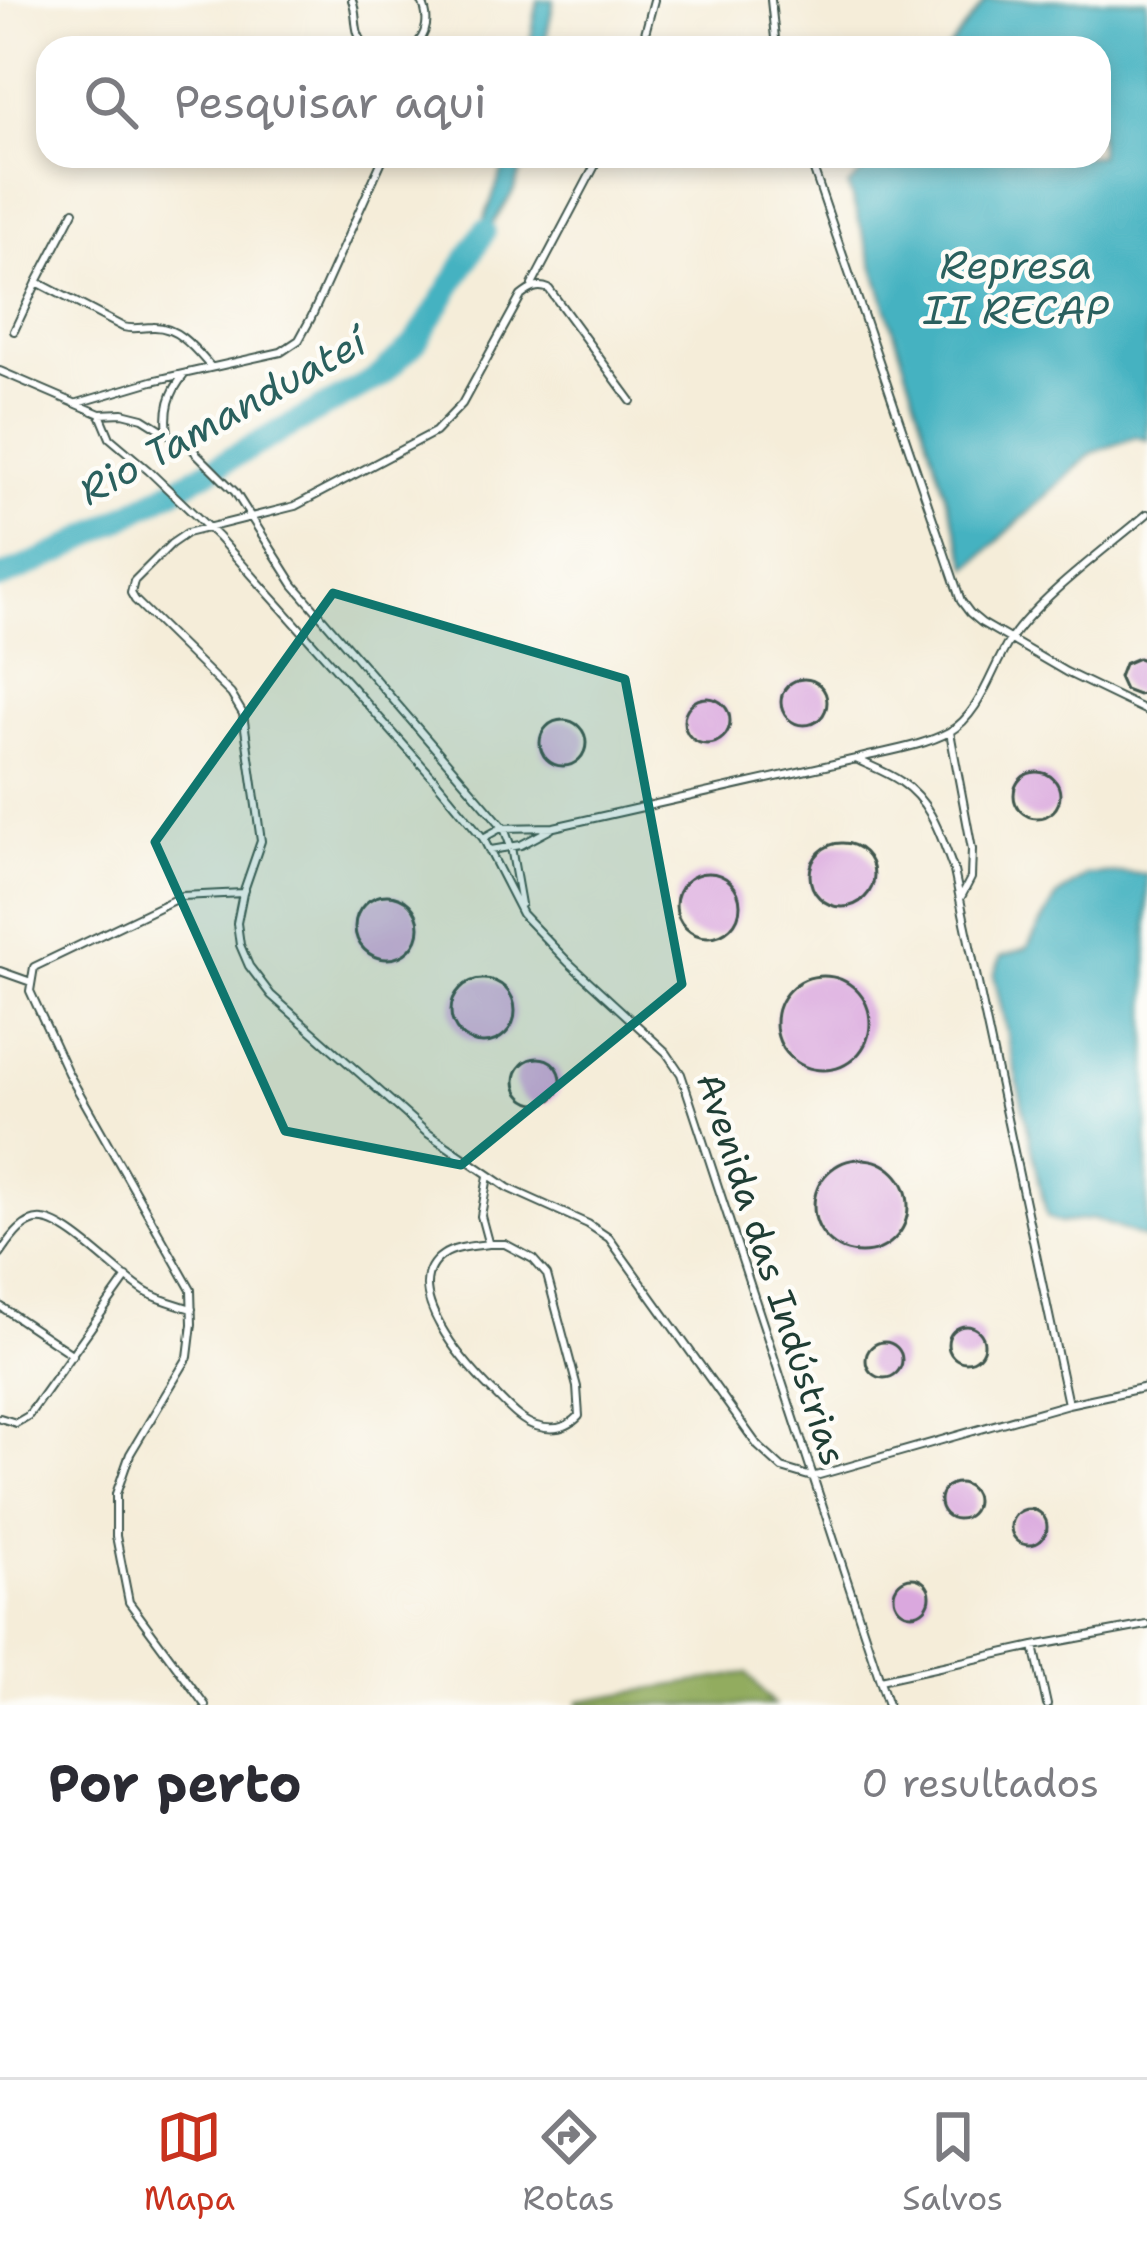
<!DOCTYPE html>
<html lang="pt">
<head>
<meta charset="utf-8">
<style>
	:root { --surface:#fff; --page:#f7f7f7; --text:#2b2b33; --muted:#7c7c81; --line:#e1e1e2; --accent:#c8321e }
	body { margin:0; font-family:"Shantell Sans",sans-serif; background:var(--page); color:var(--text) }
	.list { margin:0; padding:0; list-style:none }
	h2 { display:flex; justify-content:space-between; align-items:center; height:156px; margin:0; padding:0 48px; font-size:51px }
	h2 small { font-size:39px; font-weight:400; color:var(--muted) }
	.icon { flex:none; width:66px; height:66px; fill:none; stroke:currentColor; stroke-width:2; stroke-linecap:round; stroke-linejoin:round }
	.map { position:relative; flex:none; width:1147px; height:1705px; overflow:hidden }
	.search { position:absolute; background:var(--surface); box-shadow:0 6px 18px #0003; left:36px; right:36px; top:36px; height:132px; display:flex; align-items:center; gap:30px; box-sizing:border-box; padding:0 42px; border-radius:36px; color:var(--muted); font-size:45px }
	.sheet { height:372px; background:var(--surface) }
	nav { display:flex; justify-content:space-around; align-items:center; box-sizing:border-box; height:168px; border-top:3px solid var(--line); background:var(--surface); font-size:33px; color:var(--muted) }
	nav a { display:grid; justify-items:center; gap:6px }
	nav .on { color:var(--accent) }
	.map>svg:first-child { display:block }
	.forest { fill:#92ac5e; stroke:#587449; stroke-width:3 }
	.water { fill:#44b2c1; stroke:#32787a; stroke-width:3 }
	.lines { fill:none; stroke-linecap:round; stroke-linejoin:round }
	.river { stroke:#44b2c1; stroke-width:24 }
	.building { fill:#daa8de }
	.lane-casing { stroke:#3f574d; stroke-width:10 }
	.lane { stroke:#fff; stroke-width:6 }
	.marked { fill:#0f766e; fill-opacity:0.2; stroke:#0f766e; stroke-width:9; stroke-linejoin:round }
	.labels { text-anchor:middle; stroke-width:9; stroke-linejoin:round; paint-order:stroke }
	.street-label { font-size:36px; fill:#1f3d34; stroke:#fdfcf7 }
	.water-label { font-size:39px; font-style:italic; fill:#2a605e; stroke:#fdfcf7 }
</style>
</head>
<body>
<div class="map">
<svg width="1147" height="1705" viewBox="0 0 1147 1705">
	<rect width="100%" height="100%" fill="#fdfcf7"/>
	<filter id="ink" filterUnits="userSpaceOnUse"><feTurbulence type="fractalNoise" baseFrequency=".00833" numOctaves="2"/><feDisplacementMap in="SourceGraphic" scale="24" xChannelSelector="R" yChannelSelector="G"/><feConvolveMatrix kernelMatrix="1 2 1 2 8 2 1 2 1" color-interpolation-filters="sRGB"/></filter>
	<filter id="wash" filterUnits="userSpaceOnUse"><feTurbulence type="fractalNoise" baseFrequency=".004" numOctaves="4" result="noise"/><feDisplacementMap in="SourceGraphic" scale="48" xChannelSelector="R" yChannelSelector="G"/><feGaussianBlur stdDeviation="2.7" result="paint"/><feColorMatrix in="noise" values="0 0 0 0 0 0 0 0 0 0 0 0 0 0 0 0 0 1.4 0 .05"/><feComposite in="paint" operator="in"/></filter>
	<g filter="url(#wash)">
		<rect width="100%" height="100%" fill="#f5edd9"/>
		<path class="forest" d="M747,1673L774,1705H579V1701Z"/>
		<path class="water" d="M538,0H554L544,48H529Z
			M986,0H1147V440L1136,437L1092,453L969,568L848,186L879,156H1099V48H949Z
			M508,156H526L513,192L469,261Z
			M1119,873L1147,874V1239L1094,1219L1060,1223L1047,1217L994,975L1001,957L1027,948L1057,896L1087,875Z"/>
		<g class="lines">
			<path class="river" d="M0,578L62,551L379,377L416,342L484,232"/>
		</g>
		<g id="blocks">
			<path class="building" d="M1138,658L1147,661V693L1138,695L1125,690L1119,677L1124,664Z
				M781 702a23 23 0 1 1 46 0a23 23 0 1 1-46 0Z
				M684 721a23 23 0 1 1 46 0a23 23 0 1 1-46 0Z
				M540 743a23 23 0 1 1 46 0a23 23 0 1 1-46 0Z
				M1014 795a23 23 0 1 1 46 0a23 23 0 1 1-46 0Z
				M810 875a32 32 0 1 1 64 0a32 32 0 1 1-64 0Z
				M676 905a32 32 0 1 1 64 0a32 32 0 1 1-64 0Z
				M355 927a32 32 0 1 1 64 0a32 32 0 1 1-64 0Z
				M776 1023a47 47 0 1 1 94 0a47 47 0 1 1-94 0Z
				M451 1011a32 32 0 1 1 64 0a32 32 0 1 1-64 0Z
				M515 1081a23 23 0 1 1 46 0a23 23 0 1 1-46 0Z
				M814 1206a47 47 0 1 1 94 0a47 47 0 1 1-94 0Z
				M948 1344a18 18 0 1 1 36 0a18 18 0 1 1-36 0Z
				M866 1360a18 18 0 1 1 36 0a18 18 0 1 1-36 0Z
				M940 1501a18 18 0 1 1 36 0a18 18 0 1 1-36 0Z
				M1011 1527a18 18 0 1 1 36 0a18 18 0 1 1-36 0Z
				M894 1596a18 18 0 1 1 36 0a18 18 0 1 1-36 0Z"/>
		</g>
	</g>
	<g filter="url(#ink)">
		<use href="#blocks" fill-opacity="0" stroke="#3f574d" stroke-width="3"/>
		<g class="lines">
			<defs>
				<path id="lane" d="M352,0C359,17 351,33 368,48
					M771,0L776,48
					M413,48C428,35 430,17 421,0
					M641,48L654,0
					M809,156L961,601L970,613L982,623L1066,672L1147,711
					M74,211L37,282L123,327C135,330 141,327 153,327C178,326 196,350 211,367
					M532,285L600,156
					M14,331L37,282
					M0,371L100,414L123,413L143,418L191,448L235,492L294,585L504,828L511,847L521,904
					M78,403L152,381L281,352L299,340L311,318L384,156
					M100,414L110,438L149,471L218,537L436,781L483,838L522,914L568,962L666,1052L681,1074L686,1089L888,1705
					M168,433C165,410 169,393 184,375
					M950,732L972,849L971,878L961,897
					M860,758C888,751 923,746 949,732C981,714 991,669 1010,640C1040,596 1106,549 1147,514
					M483,838L501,828L554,827L856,759C870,766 887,772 900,781C932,802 941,837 954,871L1068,1404L812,1477L782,1468L758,1446L609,1238L588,1224L508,1188L426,1132L271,995L249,966L240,945L237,923L243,893L261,841L243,714L231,694L135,600L131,593L134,581L171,544L187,533L295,506L435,432L462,404L521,296C530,289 537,284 549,289L631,401
					M491,850L521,845L551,829
					M0,971L31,982
					M488,1242L481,1216L488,1176
					M489,1244H505L533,1259L547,1275L577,1387L579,1416C567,1429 553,1431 536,1426C519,1421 505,1403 492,1391C468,1367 395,1287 443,1255C454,1247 475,1246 489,1244Z
					M0,1254C9,1241 24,1217 43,1220C71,1223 119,1276 146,1292C159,1300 177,1304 192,1309
					M0,1306L73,1355
					M1068,1404L1147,1387
					M0,1418L16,1423L28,1416L127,1277
					M1034,1646L1047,1705
					M880,1680L1034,1646L1147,1625
					M205,1705L129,1602L116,1536V1494L130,1454L188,1357L192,1324L191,1290L68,1073L30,991L34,967L182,896L243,893"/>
			</defs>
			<use href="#lane" class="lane-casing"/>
			<use href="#lane" class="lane"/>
		</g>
	</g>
	<path class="marked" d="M333,593L625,679L682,984L461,1165L285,1131L155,842Z"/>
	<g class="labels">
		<g class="street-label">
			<text transform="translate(772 1269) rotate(72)" y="13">Avenida das Indústrias</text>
		</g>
		<g class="water-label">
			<text x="1016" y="279">Represa<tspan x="1016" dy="45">II RECAP</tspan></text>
			<text transform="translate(222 416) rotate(-29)" y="14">Rio Tamanduateí</text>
		</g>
	</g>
</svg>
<div class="search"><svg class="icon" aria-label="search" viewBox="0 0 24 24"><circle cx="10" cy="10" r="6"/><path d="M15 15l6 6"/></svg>Pesquisar aqui</div>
</div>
<section class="sheet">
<h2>Por perto<small>0 resultados</small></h2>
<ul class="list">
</ul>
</section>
<nav>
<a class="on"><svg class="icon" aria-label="map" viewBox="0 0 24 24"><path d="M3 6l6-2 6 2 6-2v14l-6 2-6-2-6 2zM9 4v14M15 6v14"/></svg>Mapa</a>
<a><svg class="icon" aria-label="directions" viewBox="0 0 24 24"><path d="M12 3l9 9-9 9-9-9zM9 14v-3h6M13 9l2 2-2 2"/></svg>Rotas</a>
<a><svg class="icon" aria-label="saved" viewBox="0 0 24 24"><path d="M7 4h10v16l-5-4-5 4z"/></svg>Salvos</a>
</nav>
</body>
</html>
